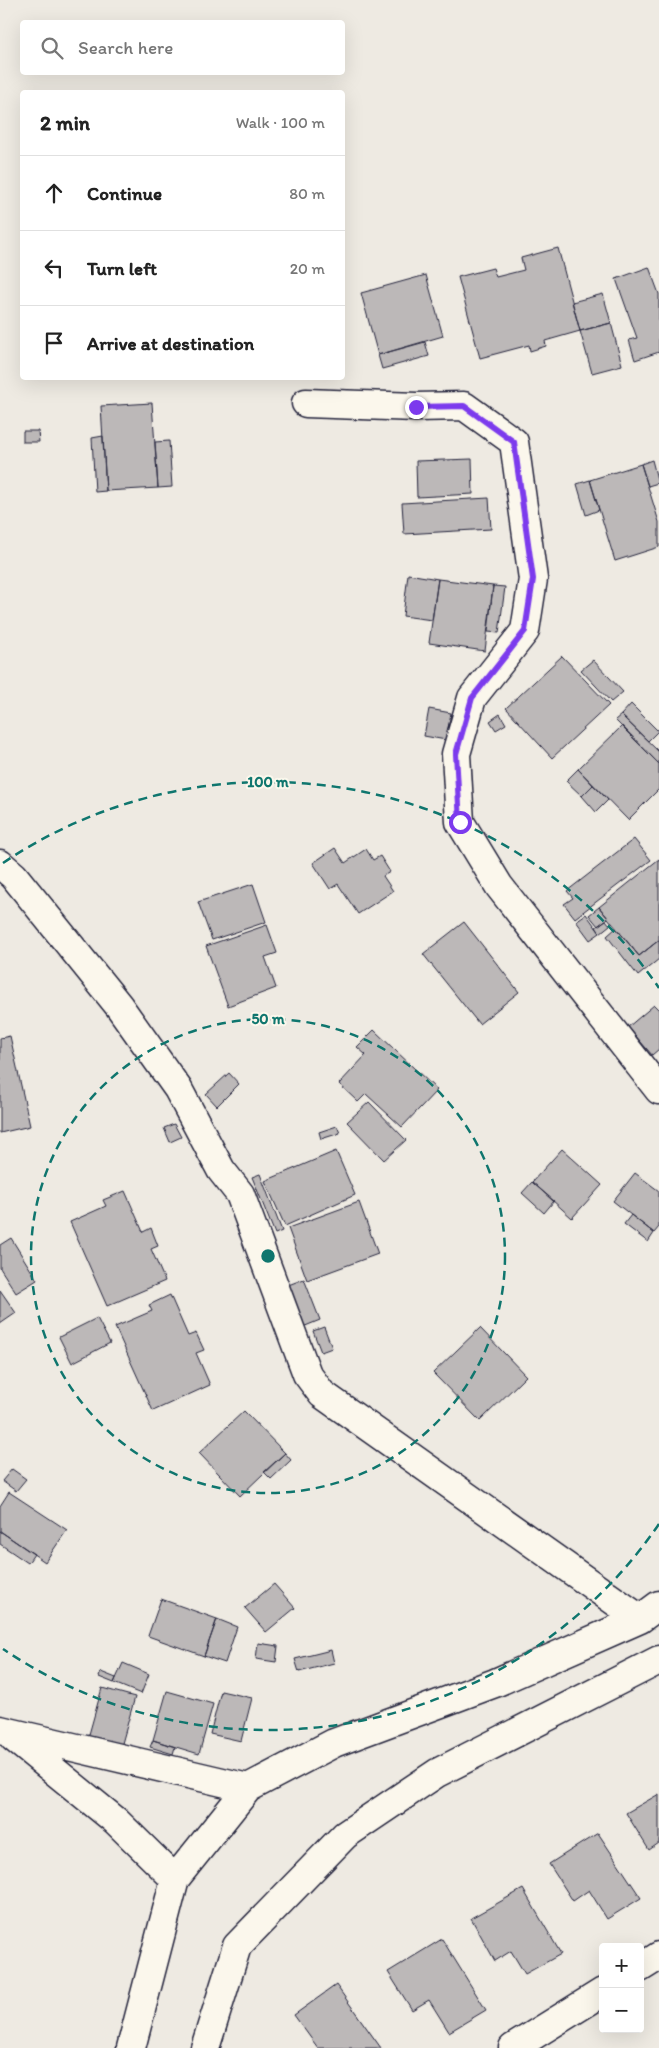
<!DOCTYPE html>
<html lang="en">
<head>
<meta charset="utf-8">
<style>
	:root { --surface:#fff; --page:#f2f2f2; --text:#222; --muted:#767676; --line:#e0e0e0 }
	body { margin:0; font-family:Itim,sans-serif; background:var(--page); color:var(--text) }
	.controls { position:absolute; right:15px; bottom:15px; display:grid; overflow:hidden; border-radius:5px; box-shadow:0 5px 20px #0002 }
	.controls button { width:45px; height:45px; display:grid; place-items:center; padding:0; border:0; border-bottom:1px solid var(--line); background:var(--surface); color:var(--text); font:25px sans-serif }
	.stop { position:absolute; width:15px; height:15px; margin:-11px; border:4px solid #7c3aed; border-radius:50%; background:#fff }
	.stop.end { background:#7c3aed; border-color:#fff; box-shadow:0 1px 5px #0008 }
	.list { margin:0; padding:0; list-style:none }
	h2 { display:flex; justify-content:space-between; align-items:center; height:65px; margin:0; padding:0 20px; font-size:21px }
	h2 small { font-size:16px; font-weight:400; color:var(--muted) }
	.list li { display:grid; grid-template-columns:32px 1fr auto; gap:15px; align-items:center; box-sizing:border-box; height:75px; padding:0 20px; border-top:1px solid var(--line) }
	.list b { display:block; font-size:19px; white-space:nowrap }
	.list em { font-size:16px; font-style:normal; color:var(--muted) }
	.icon { flex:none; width:28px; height:28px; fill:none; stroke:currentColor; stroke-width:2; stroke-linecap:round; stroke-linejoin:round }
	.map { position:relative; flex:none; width:659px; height:2048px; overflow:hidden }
	.search { position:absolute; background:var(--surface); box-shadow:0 5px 20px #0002; left:20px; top:20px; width:325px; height:55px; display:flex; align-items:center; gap:12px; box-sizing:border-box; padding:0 18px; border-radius:5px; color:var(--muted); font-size:19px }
	.panel { position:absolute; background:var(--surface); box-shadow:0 5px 20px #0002; left:20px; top:90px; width:325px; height:290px; border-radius:5px }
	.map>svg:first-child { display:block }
	.building { fill:#bcb8b8; stroke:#22223b }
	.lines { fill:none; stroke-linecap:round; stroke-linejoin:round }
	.minor-casing { stroke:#22223b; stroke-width:31 }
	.minor { stroke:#fbf7ec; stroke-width:28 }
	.route { stroke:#7c3aed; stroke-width:6 }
	.ring { fill:none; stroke:#0f766e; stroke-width:2.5; stroke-dasharray:9 6 }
	.centre { fill:#0f766e; stroke:#fbf7ec; stroke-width:2.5 }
	.ring-label { font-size:15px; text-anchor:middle; font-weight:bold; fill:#0f766e; stroke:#fbf7ec; stroke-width:4; stroke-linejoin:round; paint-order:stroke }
</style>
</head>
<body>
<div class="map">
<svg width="659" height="2048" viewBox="0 0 659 2048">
	<rect width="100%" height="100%" fill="#eeeae2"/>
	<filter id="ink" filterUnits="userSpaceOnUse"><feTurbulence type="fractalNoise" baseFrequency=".02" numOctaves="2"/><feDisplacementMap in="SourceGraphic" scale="10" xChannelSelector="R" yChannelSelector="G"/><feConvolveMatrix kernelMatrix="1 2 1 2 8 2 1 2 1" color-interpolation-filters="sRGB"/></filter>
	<g filter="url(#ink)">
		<path class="building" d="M558,248L580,331L545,341L546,346L530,351L529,345L480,358L458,277L493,268L496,277L524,270L521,258Z
			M649,267L659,294V352L635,360L629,340L637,338L616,279Z
			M426,275L443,336L378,355L361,293Z
			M603,294L611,323L580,331L572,302Z
			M611,323L622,365L592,373L580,331Z
			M425,342L429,356L382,369L378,355Z
			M152,403L158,488L106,491L101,406Z
			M23,431H38L39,442H23Z
			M103,436L106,491L95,492L92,438Z
			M169,441L172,487L158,488L155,442Z
			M472,459L473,494L417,497L416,461Z
			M652,460L658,483L648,486L641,464Z
			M641,464L659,522V547L615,561L590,480Z
			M590,480L599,510L586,515L577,484Z
			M489,498L491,529L404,534L402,503Z
			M408,574L438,579L432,620L403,616Z
			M438,579L493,586L485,651L429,643Z
			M493,586L505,587L499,633L488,632Z
			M562,656L609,705L552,758L506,708Z
			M593,660L623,692L611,702L581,670Z
			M631,704L658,731L648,741L621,715Z
			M429,709L451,713L446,740L424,736Z
			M500,714L506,724L496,730L490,721Z
			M621,715L659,752V764L615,720Z
			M622,726L659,764V789L628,820L578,769Z
			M578,769L593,785L582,796L566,781Z
			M593,785L608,800L596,812L582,796Z
			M634,839L651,860L575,918L564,904L573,898L567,891Z
			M335,848L345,863L366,849L373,860L380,856L390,872L383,876L393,891L358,914L338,884L330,889L313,863Z
			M659,859V940L639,956L599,907Z
			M253,884L266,922L212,940L198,902Z
			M599,907L608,918L598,926L589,915Z
			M586,914L600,933L590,940L576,921Z
			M606,920L610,925L600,933L596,927Z
			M464,922L519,992L479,1024L423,954Z
			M267,925L277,953L265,957L276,988L228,1006L206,946Z
			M616,928L639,956L659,940V959L638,976L607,936Z
			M654,1005L659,1010V1049L652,1055L628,1027Z
			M374,1030L437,1090L402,1127L366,1094L358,1102L339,1084L366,1055L357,1047Z
			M10,1036L30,1126L0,1133V1038Z
			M229,1073L239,1084L217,1106L206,1094Z
			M369,1102L406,1140L384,1160L347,1122Z
			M174,1124L181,1137L170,1142L164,1128Z
			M337,1126L340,1133L321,1139L319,1132Z
			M562,1149L602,1185L572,1218L532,1182Z
			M336,1151L355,1195L285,1226L265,1181Z
			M635,1173L659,1191V1227L654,1233L613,1201Z
			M260,1174L282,1231L275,1234L252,1177Z
			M532,1182L554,1201L544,1213L522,1193Z
			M125,1191L143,1232L151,1228L158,1246L151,1249L165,1281L107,1306L70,1222L106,1206L103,1200Z
			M359,1202L378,1254L307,1280L288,1228Z
			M631,1215L654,1233L648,1242L624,1224Z
			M11,1238L37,1280L16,1293L0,1268V1245Z
			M304,1279L320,1320L298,1329L283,1287Z
			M0,1290L16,1313L0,1324Z
			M170,1295L188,1336L196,1333L204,1350L196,1353L210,1385L153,1411L115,1327L152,1311L149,1305Z
			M97,1318L110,1343L72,1363L59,1337Z
			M324,1327L332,1348L321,1352L313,1331Z
			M480,1328L526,1376L480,1421L433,1373Z
			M244,1411L285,1453L240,1496L199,1453Z
			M285,1453L291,1460L271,1479L264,1472Z
			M12,1469L26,1479L16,1491L2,1481Z
			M9,1492L67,1530L45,1562L0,1531V1506Z
			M0,1531L34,1554L28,1563L0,1544Z
			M274,1584L295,1608L266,1632L245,1608Z
			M161,1599L217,1619L204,1656L148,1636Z
			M217,1619L237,1627L225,1663L204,1656Z
			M258,1643L278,1646L276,1662L256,1659Z
			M331,1650L334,1663L299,1672L295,1659Z
			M123,1663L149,1674L141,1694L114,1683Z
			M101,1672L116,1678L114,1683L99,1677Z
			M102,1688L135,1697L121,1747L88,1738Z
			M167,1691L213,1704L199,1754L153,1740Z
			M221,1691L252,1698L241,1741L210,1734Z
			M153,1740L175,1747L173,1754L150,1747Z
			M659,1794V1843L649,1850L626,1813Z
			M598,1833L641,1898L607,1919L589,1890L573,1901L549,1864Z
			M523,1889L561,1954L525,1974L511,1951L495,1961L471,1918Z
			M442,1939L486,2010L449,2032L429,2000L412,2010L388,1972Z
			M336,1985L381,2048H318L294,2015Z"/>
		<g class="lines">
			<defs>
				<path id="minor" d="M306,403L416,407L464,406L514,442L533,579L525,631L472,698L456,754L460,822L499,886L659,1090
					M0,864L14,876L119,1006L178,1089L221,1170L240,1194L307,1374L322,1394L640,1619
					M0,1730L248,1788
					M14,1738L116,1821L175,1879
					M640,1968L659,1956
					M131,2048L175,1879L248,1788L334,1743L495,1683L640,1619L659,1605
					M205,2048L237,1946L345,1835L437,1773L659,1660
					M513,2048L603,1992"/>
			</defs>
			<use href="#minor" class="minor-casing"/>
			<use href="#minor" class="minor"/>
		</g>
	</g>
	<g class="lines" filter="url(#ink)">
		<path class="route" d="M416,407L464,406L514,442L533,579L525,631L472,698L456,754L460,822"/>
	</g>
	<g class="ring">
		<circle cx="268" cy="1256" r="237"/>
		<path d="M659 1524A474 474 0 0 1 3 1649M3 863A474 474 0 0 1 659 988"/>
	</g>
	<circle cx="268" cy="1256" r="8" class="centre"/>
	<g class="ring-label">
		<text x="268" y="787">100 m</text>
		<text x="268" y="1024">50 m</text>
	</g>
</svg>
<div class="controls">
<button>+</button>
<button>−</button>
</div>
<div class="stop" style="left:460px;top:822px"></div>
<div class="stop end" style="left:416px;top:407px"></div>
<div class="search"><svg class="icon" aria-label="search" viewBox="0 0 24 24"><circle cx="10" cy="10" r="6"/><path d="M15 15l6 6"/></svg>Search here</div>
<section class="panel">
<h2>2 min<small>Walk · 100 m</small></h2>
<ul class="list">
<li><svg class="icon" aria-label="ahead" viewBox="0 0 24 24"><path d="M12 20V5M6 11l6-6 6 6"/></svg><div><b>Continue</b></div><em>80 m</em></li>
<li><svg class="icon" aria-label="left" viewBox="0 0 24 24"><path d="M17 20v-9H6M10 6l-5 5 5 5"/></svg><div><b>Turn left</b></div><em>20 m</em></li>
<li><svg class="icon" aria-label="arrive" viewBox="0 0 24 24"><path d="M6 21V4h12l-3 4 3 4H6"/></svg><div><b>Arrive at destination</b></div></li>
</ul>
</section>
</div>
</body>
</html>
